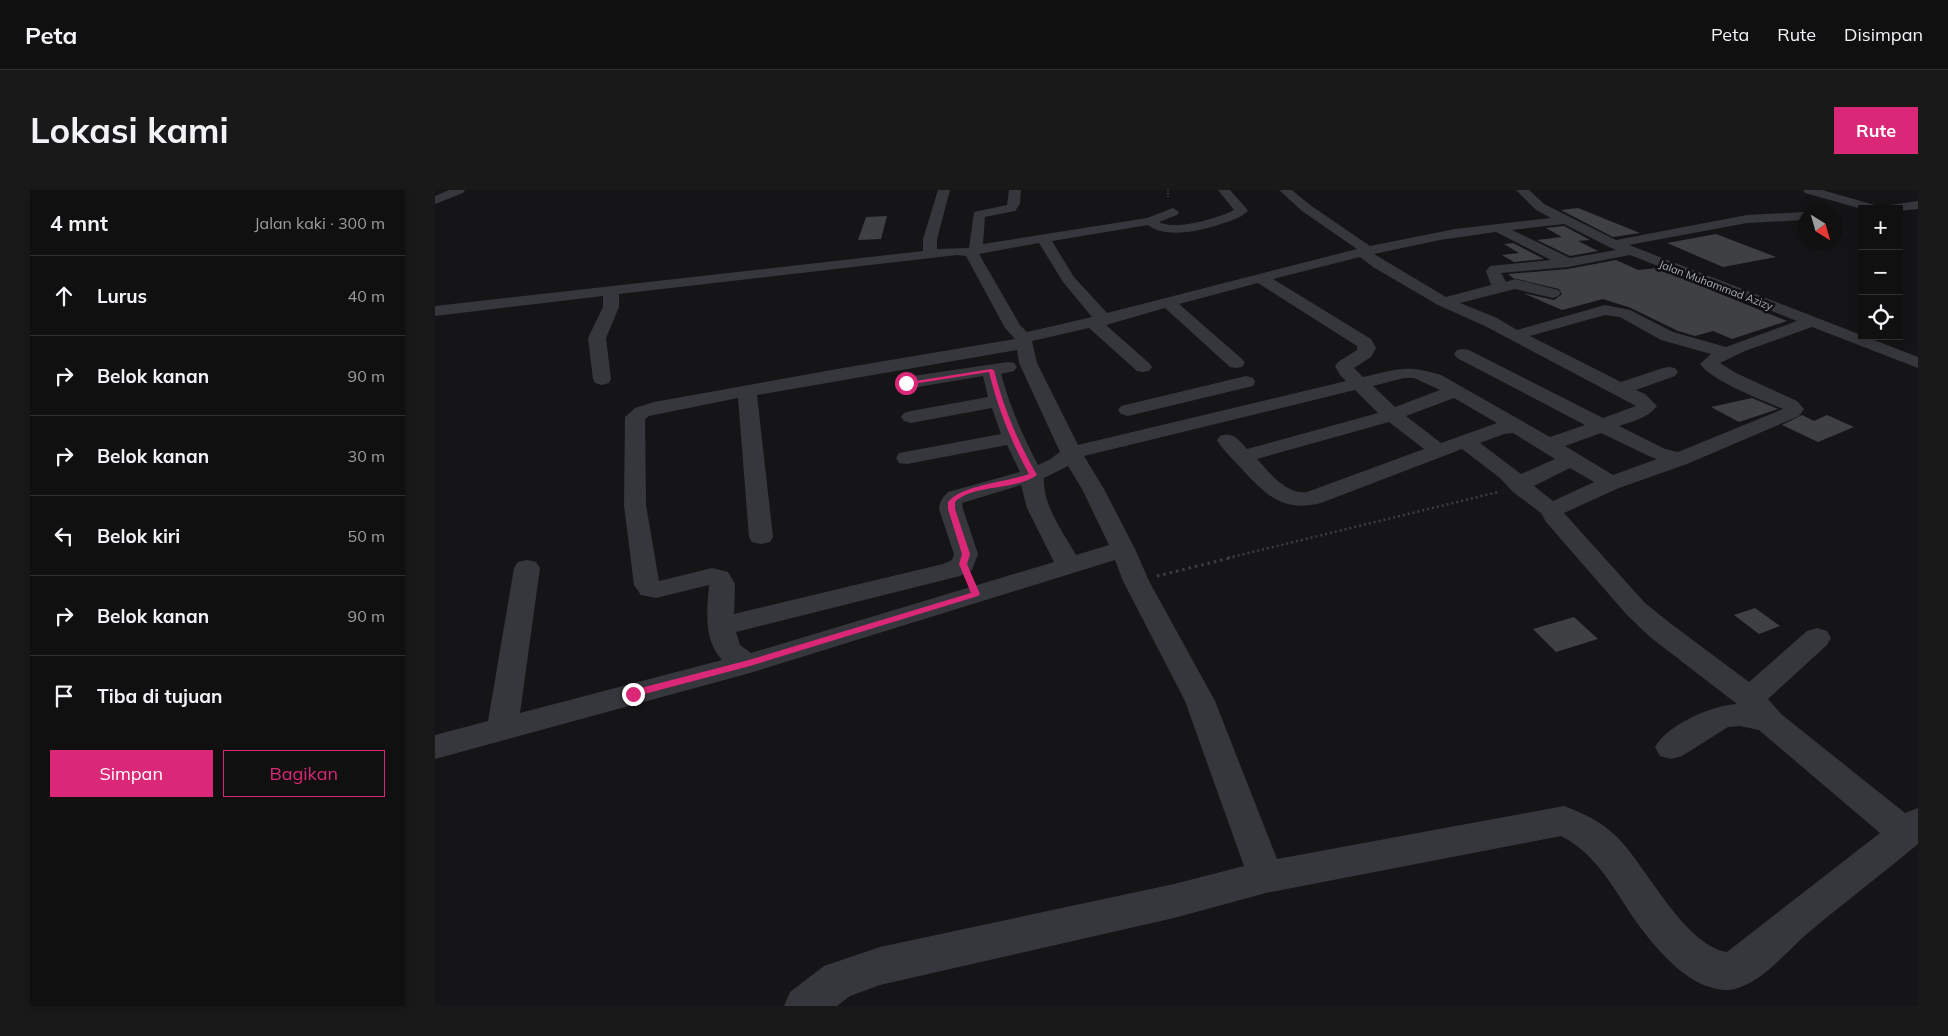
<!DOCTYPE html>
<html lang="id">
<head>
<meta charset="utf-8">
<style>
	:root { --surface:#101011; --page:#19191a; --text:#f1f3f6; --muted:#9c9d9f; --line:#303031; --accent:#db2777 }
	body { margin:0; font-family:Mulish,sans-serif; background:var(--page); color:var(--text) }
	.controls { position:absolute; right:15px; top:15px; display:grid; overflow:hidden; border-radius:0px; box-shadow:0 2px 12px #0003 }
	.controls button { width:45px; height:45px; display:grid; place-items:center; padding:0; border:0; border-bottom:1px solid var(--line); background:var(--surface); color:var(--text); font:25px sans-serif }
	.compass { position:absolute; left:1363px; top:15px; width:45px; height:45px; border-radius:50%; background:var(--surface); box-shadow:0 2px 12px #0003; rotate:143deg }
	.stop { position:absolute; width:15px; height:15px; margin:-11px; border:4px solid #db2777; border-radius:50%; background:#fff }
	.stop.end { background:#db2777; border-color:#fff; box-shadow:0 1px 5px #0008 }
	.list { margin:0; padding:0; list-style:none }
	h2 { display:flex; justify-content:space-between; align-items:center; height:65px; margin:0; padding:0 20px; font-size:21px }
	h2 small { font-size:16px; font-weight:400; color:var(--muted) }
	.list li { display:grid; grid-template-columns:32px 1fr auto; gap:15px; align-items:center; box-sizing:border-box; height:80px; padding:0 20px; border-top:1px solid var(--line) }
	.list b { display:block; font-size:19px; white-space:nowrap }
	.list em { font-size:16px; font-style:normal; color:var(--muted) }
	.actions { display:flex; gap:10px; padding:15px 20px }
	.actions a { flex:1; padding:11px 0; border:1px solid var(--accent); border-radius:0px; text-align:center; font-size:18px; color:var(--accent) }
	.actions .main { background:var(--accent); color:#fff }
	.icon { flex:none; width:28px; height:28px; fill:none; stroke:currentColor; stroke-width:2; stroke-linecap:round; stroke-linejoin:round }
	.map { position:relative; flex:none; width:1483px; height:816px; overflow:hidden; border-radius:0px }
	header { display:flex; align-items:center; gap:30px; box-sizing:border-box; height:70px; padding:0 25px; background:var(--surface); border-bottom:1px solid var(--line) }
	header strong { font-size:24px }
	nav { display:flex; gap:28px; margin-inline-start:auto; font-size:18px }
	.intro { display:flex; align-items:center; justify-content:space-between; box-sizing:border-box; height:120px; padding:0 30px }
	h1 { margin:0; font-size:35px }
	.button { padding:12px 22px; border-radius:0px; background:var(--accent); color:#fff; font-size:18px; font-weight:700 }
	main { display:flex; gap:30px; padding:0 30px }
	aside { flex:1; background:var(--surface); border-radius:0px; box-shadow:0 2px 12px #0003 }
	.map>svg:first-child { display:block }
	.building { fill:#3f4044 }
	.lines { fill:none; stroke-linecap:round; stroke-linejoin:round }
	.path-far2 { stroke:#3c3e42; stroke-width:2; stroke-dasharray:1 2; stroke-linecap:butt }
	.path-far1 { stroke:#3c3e42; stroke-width:2.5; stroke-dasharray:2 3; stroke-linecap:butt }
	.path { stroke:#3c3e42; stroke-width:3; stroke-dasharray:2.5 4; stroke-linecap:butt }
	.minor { fill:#36373c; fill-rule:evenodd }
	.route { fill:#db2777 }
	.labels { text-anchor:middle; stroke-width:5; stroke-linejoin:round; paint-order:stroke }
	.far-street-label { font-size:11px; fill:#a8acb6; stroke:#101012 }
</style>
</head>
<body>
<header>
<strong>Peta</strong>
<nav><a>Peta</a><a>Rute</a><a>Disimpan</a></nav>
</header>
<div class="intro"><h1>Lokasi kami</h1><a class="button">Rute</a></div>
<main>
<aside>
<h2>4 mnt<small>Jalan kaki · 300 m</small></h2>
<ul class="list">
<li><svg class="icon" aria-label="ahead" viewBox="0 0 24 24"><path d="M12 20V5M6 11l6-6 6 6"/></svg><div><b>Lurus</b></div><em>40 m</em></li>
<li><svg class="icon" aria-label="right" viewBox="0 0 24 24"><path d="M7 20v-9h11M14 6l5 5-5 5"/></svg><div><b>Belok kanan</b></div><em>90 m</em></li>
<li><svg class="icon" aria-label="right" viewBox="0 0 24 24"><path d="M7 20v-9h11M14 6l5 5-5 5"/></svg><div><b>Belok kanan</b></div><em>30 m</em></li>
<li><svg class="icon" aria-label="left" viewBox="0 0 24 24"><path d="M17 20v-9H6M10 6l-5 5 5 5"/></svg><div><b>Belok kiri</b></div><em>50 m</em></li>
<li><svg class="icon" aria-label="right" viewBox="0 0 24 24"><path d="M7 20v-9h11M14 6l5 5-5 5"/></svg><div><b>Belok kanan</b></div><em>90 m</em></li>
<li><svg class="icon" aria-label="arrive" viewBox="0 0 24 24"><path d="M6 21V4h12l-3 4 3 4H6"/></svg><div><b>Tiba di tujuan</b></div></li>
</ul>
<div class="actions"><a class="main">Simpan</a><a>Bagikan</a></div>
</aside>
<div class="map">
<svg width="1483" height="816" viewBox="0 0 1483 816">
	<rect width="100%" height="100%" fill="#151517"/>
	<path class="building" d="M1143,18L1205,43L1178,47L1126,20Z
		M452,26L446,49L423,50L431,27Z
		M1129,36L1155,50L1143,51L1163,61L1135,66L1102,50L1127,47L1111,38Z
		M1281,44L1341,67L1288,77L1232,53Z
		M1078,53L1109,69L1079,72L1067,65L1084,63L1069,54Z
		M1181,70L1203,80L1222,78L1352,131L1297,149L1278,141L1260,146L1243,141L1196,118L1168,109L1127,120L1088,103L1119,110L1127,104L1124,99L1078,88L1073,84L1133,79Z
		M1317,208L1343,219L1304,232L1276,217Z
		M1367,225L1379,231L1392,225L1419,237L1383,252L1347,235Z
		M1320,418L1345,436L1324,444L1299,425Z
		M1139,427L1163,449L1121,462L1098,439Z"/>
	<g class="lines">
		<path class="path-far2" d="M733,0V8"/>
		<path class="path-far1" d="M793,368L1063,302"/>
		<path class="path" d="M722,386L799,367"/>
		<path class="minor" d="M14,0H30L28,3L0,14V6Z
			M503,0H515L502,49V59L534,58L539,22L572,15L574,0H586L585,14L580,21L550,27L548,54L712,28L738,18L744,22L742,25L724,32C741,41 783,28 799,20L783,0H795L811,18L813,21L805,27C781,37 735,52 713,35L617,51L639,87L672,123L922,59L867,21L844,0H857L875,15L935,56L1020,39L1116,28L1101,20L1081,0H1094L1109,14L1181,50L1312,25L1370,22H1371L1370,30L1312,33L1194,55L1483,167V178L1377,137L1310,161L1285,173L1301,183L1362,211L1369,219L1364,226L1252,274L1184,298L1129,323L1210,413L1235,433L1314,492L1372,441L1382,438L1392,441L1396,448L1392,455L1333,509L1346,524L1470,623L1483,618V654C1447,684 1410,712 1374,742C1357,757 1341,775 1323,788C1315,793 1301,801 1291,800C1255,799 1225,763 1205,737C1181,704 1164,665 1126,646L831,703L739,728L445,795L415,806L402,816H349L355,802L389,776L445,757L739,694L809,676L750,511L688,391L680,370L315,483L0,569V545L53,531L79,378L83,372L92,370L101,372L105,378L85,523L287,470C268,449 272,421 274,395L221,408L206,405L199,395L189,315L190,227L200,218L219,212L408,178L580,149L570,138L531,66L522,65L184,104V117L171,148L176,189L174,193L167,195L160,193L158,189L153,148L168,117V106L0,126V116L488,61V49ZM1129,34L1174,57L1181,60L1135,68L1077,40ZM1061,42L1116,70L1055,76L1051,81L1056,95L1011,107L939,64L1005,50ZM604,53L628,92L657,127L592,142L585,135L544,64ZM1195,65L1362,131L1291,157L1238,142L1195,120L1170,115L1082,140L1062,128L1025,113L1080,99L1118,108L1123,106L1126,103L1123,100L1080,89L1071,92L1066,83L1133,77ZM925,67L938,77L1003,115L1050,136L1201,216L1168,228L1034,160L1028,159L1022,160L1019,164L1022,168L1150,235L1115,247L1006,185C971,174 962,179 928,187L919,178L936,167L941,158L936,149L838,89ZM823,93L922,156V160L903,172L900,176L905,185L911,191L643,255L602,173L597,151L654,138L702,181L708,182L714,181L717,177L714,173L671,135L730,118L795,177L801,178L807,177L810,173L807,169L744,114ZM1170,125L1185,127L1226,150L1276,164L1265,174C1277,191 1327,210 1348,219L1243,262L1230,259L1184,236C1198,231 1213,228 1222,216L1210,204L1201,200L1240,186L1243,182L1240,178L1234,177L1228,178L1186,192L1095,146ZM582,160L584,173L625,262L614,270L603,275C587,245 575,216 566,184L579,181L582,177L579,173L573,172L471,187L464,189L462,193L464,197L471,199L548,186L553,207L476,221L469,223L466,227L469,231L476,233L557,218L566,244L464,263L461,268L464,273L472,274L572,255L585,282L513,302C507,308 505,311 504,319L519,364L517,370L508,374L299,424L300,394L293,382L277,378L224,391L211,315L210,229L214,226L303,208L314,347L317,352L326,354L335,352L338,347L322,205ZM969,188H979L1005,200L960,217L938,196ZM920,200L943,223L812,259C803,249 798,242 785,246L782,250C788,260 797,268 805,277C830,304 847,323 886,313L1027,259L1065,288L1078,302L1106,323L1111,332L1192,425L1215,447L1302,514C1277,515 1232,535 1220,557L1225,566L1236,569L1247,566L1293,537L1305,536L1324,540L1445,643L1292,762C1249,755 1212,677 1182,647C1167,632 1148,623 1129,616L842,669L780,511L714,391L700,359L669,299L649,266ZM1019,208L1062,233L1006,253L971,226ZM954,232L989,259L872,302C851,305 835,283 822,269ZM1078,243L1120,269L1086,284L1045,253L1069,244ZM1166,243L1216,267L1222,269L1178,285L1130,256ZM633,276L647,299L674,355L641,365C629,343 607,315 609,288ZM1135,278L1159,292L1118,311L1099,296ZM586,295L592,318L619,372L316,463L305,455L301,442L525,386L537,380L543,364L528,319L527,313Z
			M1368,0H1387L1443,16L1445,19H1427L1370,3Z
			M1483,11V19L1464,21V19H1449L1455,15Z
			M811,186L818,188L820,192L818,196L693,226L686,224L683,220L686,216Z"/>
	</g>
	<path class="route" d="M556,179L559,180C569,219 582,250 602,285C580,301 538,294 520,312V319L535,364L532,374L545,404L543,406L315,476L198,507L195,506L194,504L198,500L314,470L536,403L524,374L527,364L513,319V312C527,295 572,292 594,284C576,251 563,219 554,182L471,195L468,193Z"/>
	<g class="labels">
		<g class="far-street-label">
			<text transform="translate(1281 95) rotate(21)" y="4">Jalan Muhammad Azizy</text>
		</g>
	</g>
</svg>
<div class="controls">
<button>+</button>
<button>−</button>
<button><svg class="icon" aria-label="locate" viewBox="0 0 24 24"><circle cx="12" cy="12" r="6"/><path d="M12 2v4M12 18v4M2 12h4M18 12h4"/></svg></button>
</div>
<svg class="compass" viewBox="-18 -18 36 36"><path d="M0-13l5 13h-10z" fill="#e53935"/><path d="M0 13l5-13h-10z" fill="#9c9d9f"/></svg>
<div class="stop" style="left:471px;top:193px"></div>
<div class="stop end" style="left:198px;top:504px"></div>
</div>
</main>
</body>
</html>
